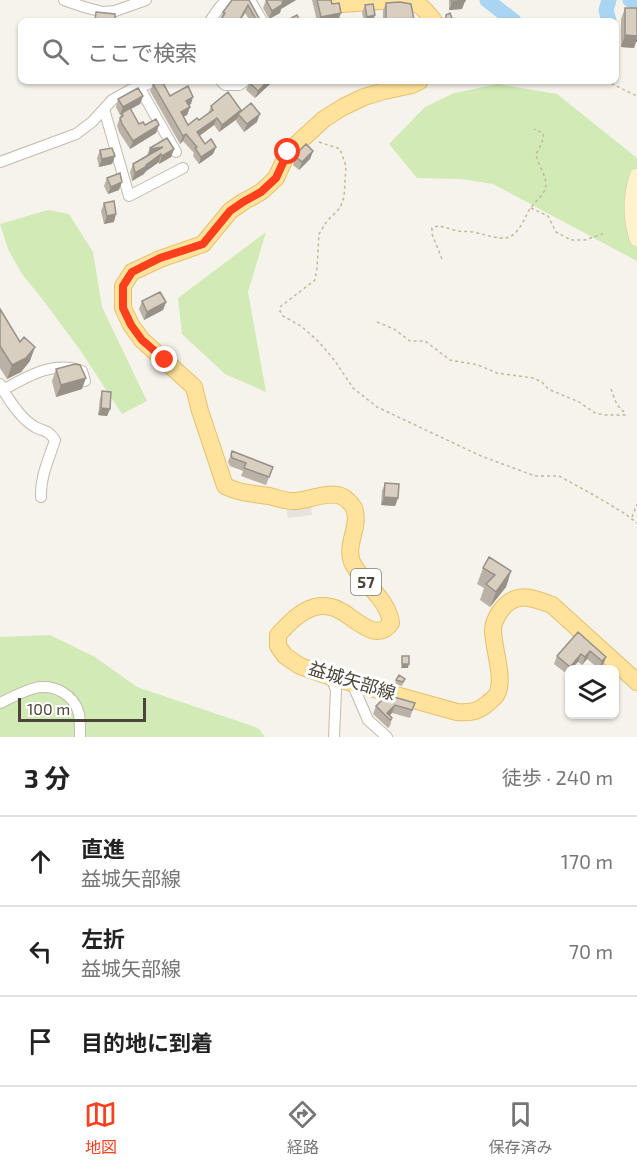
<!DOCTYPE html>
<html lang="ja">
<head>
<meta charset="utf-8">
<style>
	:root { --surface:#fff; --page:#f6f6f6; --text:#222; --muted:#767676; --line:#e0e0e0; --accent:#fc3f1d }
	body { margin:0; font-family:"Exo 2","Noto Sans JP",sans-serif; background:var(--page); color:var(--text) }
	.controls { position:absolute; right:18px; bottom:18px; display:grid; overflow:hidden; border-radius:9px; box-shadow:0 2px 4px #0004 }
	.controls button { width:54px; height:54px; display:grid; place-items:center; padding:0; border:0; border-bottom:2px solid var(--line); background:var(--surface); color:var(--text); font:30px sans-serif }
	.scale { position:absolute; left:18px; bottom:15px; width:128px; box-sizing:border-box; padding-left:6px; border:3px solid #4b4439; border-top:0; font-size:16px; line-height:21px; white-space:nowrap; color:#4b4439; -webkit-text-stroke:4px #fff; paint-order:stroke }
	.stop { position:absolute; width:18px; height:18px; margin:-14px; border:4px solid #fc3f1d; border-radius:50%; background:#fff }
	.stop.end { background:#fc3f1d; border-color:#fff; box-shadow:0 2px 6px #0008 }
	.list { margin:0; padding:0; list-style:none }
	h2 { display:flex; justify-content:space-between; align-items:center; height:78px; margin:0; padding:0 24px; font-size:26px }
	h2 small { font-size:20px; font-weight:400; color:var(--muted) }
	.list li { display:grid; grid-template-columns:39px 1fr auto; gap:18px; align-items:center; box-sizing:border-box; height:90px; padding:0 24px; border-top:2px solid var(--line) }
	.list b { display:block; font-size:22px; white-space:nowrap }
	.list p { margin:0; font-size:20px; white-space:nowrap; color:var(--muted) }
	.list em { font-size:20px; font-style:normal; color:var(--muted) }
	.icon { flex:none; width:33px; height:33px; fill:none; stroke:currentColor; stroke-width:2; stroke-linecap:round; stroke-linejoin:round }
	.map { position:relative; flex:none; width:637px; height:737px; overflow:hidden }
	.search { position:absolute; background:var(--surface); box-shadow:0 2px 4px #0004; left:18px; right:18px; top:18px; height:66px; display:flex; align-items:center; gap:15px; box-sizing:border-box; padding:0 21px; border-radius:9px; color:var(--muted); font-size:22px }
	.sheet { height:348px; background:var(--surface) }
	nav { display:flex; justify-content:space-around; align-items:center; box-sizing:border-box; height:84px; border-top:2px solid var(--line); background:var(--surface); font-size:16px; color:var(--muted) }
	nav a { display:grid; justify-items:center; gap:3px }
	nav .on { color:var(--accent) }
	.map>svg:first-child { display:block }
	.industrial { fill:#e6e2dd }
	.green { fill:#d2eab5 }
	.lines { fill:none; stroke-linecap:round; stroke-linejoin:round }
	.river { stroke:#a9d4f2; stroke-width:15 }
	.street-casing { stroke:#c2bbae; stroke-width:12 }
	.secondary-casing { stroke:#d6c79b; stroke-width:16 }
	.primary-casing { stroke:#e6c16a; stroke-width:18 }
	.path { stroke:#c4b79f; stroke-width:1.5; stroke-dasharray:3 3; stroke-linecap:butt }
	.street { stroke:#fff; stroke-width:10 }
	.secondary { stroke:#fff3cd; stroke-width:15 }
	.primary { stroke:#ffe39c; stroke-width:16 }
	.wall { fill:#bab2a6 }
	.shaded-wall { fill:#979187 }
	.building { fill:#d8cfc1; stroke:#979187; stroke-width:1.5 }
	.route { stroke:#fc3f1d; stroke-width:8 }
	.labels { text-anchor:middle; stroke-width:6; stroke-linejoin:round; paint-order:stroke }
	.shield { fill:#fff; stroke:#817c74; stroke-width:1.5 }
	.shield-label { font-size:16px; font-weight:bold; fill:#4b4439 }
	.street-label { font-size:18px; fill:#4b4439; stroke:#fff }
</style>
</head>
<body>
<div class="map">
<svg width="637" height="737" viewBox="0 0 637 737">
	<rect width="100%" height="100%" fill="#f6f3ec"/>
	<path class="industrial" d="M311,505L312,515L288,518L286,508Z"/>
	<path class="green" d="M498,84L557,94L637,158V261L493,184L461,179L417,178L389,144L425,107L454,93Z
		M48,210L69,214L93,252L102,307L147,401L122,414L80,350L43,300L22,274L8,249L0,224Z
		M266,232L248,292L266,392L225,374L182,334L178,298Z
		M50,635L95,657L137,687L258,728L265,737H0V637Z"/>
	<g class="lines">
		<path class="river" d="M487,0L514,21
			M609,0L606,10L609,21
			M630,0L637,2"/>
		<defs>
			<path id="street" d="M64,0L84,7L103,12L115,11L146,0
				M250,0L262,21
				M210,21L219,8L226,0
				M221,81L225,85H239L245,81
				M139,87L176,152
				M104,109L129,196L183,168
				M0,162L76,134L92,122L112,100L130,90L157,81
				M0,384C7,398 21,419 35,427C45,432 47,429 55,440C49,459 40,477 41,497
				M3,390C28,376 54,360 82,371L85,381
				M331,677L336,690L334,737
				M352,683L368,720L387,737
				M0,703C11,698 23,691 35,688C54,684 74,694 79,714C80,721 80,729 80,737"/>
			<path id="secondary" d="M637,176C630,198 630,217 637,239"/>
			<path id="primary" d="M340,0L343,4L393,0
				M401,0C418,1 424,8 434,21
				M420,81L412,85L384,91L364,97L343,107L324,119L288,152L276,178L261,192L243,202L230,211L203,244L160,259L132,272L123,286V308L131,325L142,340L194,387L200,411L225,486C242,494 251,493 269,496C278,498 287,502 296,501C308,500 329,491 341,496C346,498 352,504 354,508C361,526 345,544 352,562C362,584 388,598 391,623C376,644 354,617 339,610C332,606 322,605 315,607C300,611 288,624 278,635V646L285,656L300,666L331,677L457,712C469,713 478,712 487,704C490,701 495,698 497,694C505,678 493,648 493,630C493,624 496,618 499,613C514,590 531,597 552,605L637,682"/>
		</defs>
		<use href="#street" class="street-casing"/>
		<use href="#secondary" class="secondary-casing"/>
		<use href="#primary" class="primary-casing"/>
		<path class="path" d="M606,81L637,96
			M319,142L340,149L346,166L344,197L340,208L327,221L319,234L317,268L315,280L280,307V311L283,316L301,326L319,342L335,361L353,388L377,407L481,456L535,476H559L592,494L624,513L637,523
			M531,208L548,216L556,232L571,240H585L605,233
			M442,259L432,234V228C440,224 446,228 454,230C460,232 466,231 473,232C505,239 512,247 528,212C532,204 541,198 545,190C549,179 538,165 536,155C539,147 544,142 543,133L534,129
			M377,322L394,329L410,341H425L450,360L478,365L497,373L533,378L542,382L548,389L579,402L595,413L605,415H627
			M611,389L617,405L626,414
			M632,517L637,504"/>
		<use href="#street" class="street"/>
		<use href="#secondary" class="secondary"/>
		<use href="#primary" class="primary"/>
	</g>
	<path class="wall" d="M249,0L259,18L262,20L268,21H250L245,13L240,21H220L223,12Z
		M266,0H296L281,9L280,13L269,19L263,8Z
		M312,0H331L338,21H317Z
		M449,0H465V1L462,9L449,10Z
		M386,3L414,20V21H383V11Z
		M365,5L373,21H364L362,13Z
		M625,8L636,42L634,48L621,47V19Z
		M250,81H271L270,84L255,98L246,90Z
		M153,84L170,96L191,104L189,105L190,107L187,115L184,116L188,125L199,120L208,114L211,106L241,110L240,112L257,122L244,132L236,121L237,119L219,132L214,125L199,136L205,144L216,147L213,154L199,164L193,156L194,153L183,141L180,144L150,91Z
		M143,96L140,104L131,109L139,124L159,125L156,133L130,149L119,132L117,126L121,114L120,115L116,107L118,99Z
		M150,148L174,149L171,157L159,164V162L145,172L144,174L132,181L130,172L133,164L147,155Z
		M100,150L115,156L112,164L99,167L97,158Z
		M313,151L310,159L299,170L293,165L296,157Z
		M107,178L119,190L108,194L104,186Z
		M104,203L114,222L104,224L101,211Z
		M142,301L166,302L163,310L144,320L139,309Z
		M0,309L30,361L21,372L7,379L0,368Z
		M56,369L82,389L56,397L52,381Z
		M102,391L110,409L107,416L98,415L100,399Z
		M232,451L273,467L266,485L241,476L243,471L230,466L228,462Z
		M385,483L398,498L395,506L381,505L382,491Z
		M483,568L511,571L506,587L490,607L480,600L484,588L477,584Z
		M578,632L606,657L603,665L599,669L587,659L582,665L578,662L570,669V671L567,674L554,664L557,656Z
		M405,679L402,686L395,684L396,680Z
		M415,703L410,718L392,713L390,715L392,718L390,726L388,728L373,714L376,706Z"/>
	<path class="shaded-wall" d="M286,0H296L281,9L280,13L269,19L272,11Z
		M465,1L462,9L449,10L452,2Z
		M248,5L245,13L240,21H239Z
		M341,13L338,21H320L321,17Z
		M375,15L373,21H366L367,17Z
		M637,34V42H636L634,48L621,47L625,35Z
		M268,81H271L270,84L255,98L258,91Z
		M143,96L140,104L120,115L123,107Z
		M193,97L191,104L184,108L186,101Z
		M190,107L187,115L178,119L181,112Z
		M241,110L237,119L219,132L222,125Z
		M260,114L257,122L244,132L247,124Z
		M217,118L214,125L194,140L197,132Z
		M159,125L156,133L130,149L133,141Z
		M186,134L183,141L180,144L183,136Z
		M163,147L148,157L150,149Z
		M216,147L213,154L199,164L201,157Z
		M174,149L171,157L159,164L162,156Z
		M313,151L310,159L299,170L302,162Z
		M161,154L159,162L145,172L144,174L132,181L135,173Z
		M115,156L112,164L99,167L102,159Z
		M122,182L119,190L108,194L111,187Z
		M116,214L114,222L104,224L107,216Z
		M166,302L163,310L144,320L147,312Z
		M35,347L30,361L21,372L7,379L12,365Z
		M86,378L82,389L56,397L61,385Z
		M101,408L110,409L107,416L98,415Z
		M384,497L398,498L395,506L381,505Z
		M511,571L506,587L490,607L496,592Z
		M590,651L587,659L582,665L585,657Z
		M581,654L578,662L571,669H570V671L567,674L570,667Z
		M606,657L603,665L599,669L602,661Z
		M402,664H409L408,668H401Z
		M395,705L392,713L388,717L387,713Z"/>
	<path class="building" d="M232,0H249L259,18L262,20L268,21H257L248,5L239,21L236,20V21H220L225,13L223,12Z
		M266,0H286L282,2L283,4L272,11Z
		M317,0H331L332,4L339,3L341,13L321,17Z
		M451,0H465V1L452,2Z
		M400,2L411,4L414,20L386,21V3Z
		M373,4L375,15L367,17L365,5Z
		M625,8H637V36L625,35Z
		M96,12L115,14V21H95Z
		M450,13L453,21H446V15Z
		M297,15L300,21H286Z
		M162,81L170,96L188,86L193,97L186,101L190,107L181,112L188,125L197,118L199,120L213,110L211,106L228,92L241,110L222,125L217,118L197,132L205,144L211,139L216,147L201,157L195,148L197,147L186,134L183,136L153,84Z
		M250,81H268L258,91L249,82Z
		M138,88L143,96L123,107L118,99Z
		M251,103L260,114L247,124L238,114Z
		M130,108L139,124L143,122L145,125L156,119L159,125L133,141L122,124L120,118L123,116L122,113Z
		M167,138L174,149L162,156L161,154L146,165L147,166L135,173L133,164L163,147L150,149V148Z
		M306,144L313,151L302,162L296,157L300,150Z
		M112,148L115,156L102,159L100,150Z
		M120,173L122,182L111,187L107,178Z
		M114,201L116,214L107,216L104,203Z
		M160,292L166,302L147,312L142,301Z
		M0,309L20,342L24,337L35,347L26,358L12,365L0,346Z
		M75,364L80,365L86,378L61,385L56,369Z
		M102,391L111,392L110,409L101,408Z
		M232,451L273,467L269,477L244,468L246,463L232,458L231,454Z
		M385,483L399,484L398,498L384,497Z
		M489,557L511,571L496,592L486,584L495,575L483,568Z
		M578,632L606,657L602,661L590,651L585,657L581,654L570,667L557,656Z
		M402,656H409V664H402Z
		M399,675L405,679L403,682L396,680Z
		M387,695L415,703L412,710L395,705L387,713L392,718L390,720L376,706Z"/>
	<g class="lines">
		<path class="route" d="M165,360L142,340L131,325L123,308V286L132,272L160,258L203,244L230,211L243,202L261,192L276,178L288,152"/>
	</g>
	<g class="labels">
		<rect class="shield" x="351" y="569" width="30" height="26" rx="4.5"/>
		<g class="shield-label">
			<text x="366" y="588">57</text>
		</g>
		<g class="street-label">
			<text transform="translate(352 681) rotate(17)" y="6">益城矢部線</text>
		</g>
	</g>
</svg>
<div class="controls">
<button><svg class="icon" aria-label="layers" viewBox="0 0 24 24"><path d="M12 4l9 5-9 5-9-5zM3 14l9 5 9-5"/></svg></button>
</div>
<div class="scale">100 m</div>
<div class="stop" style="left:288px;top:152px"></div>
<div class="stop end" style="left:165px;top:360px"></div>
<div class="search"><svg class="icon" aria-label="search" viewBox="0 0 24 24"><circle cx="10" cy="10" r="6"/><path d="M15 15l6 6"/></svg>ここで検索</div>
</div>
<section class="sheet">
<h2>3 分<small>徒歩 · 240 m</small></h2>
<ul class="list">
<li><svg class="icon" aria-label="ahead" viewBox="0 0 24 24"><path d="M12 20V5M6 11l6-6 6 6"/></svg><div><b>直進</b><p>益城矢部線</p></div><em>170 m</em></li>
<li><svg class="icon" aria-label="left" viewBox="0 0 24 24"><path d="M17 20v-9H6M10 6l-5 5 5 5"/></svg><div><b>左折</b><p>益城矢部線</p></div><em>70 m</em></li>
<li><svg class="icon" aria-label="arrive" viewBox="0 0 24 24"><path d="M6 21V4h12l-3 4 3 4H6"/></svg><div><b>目的地に到着</b></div></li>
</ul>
</section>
<nav>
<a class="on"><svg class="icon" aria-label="map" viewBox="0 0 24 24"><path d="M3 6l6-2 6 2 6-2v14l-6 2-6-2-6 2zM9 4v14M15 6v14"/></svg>地図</a>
<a><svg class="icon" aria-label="directions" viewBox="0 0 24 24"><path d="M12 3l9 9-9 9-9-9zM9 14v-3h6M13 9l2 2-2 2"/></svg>経路</a>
<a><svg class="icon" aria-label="saved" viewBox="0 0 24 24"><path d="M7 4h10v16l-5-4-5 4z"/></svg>保存済み</a>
</nav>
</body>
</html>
